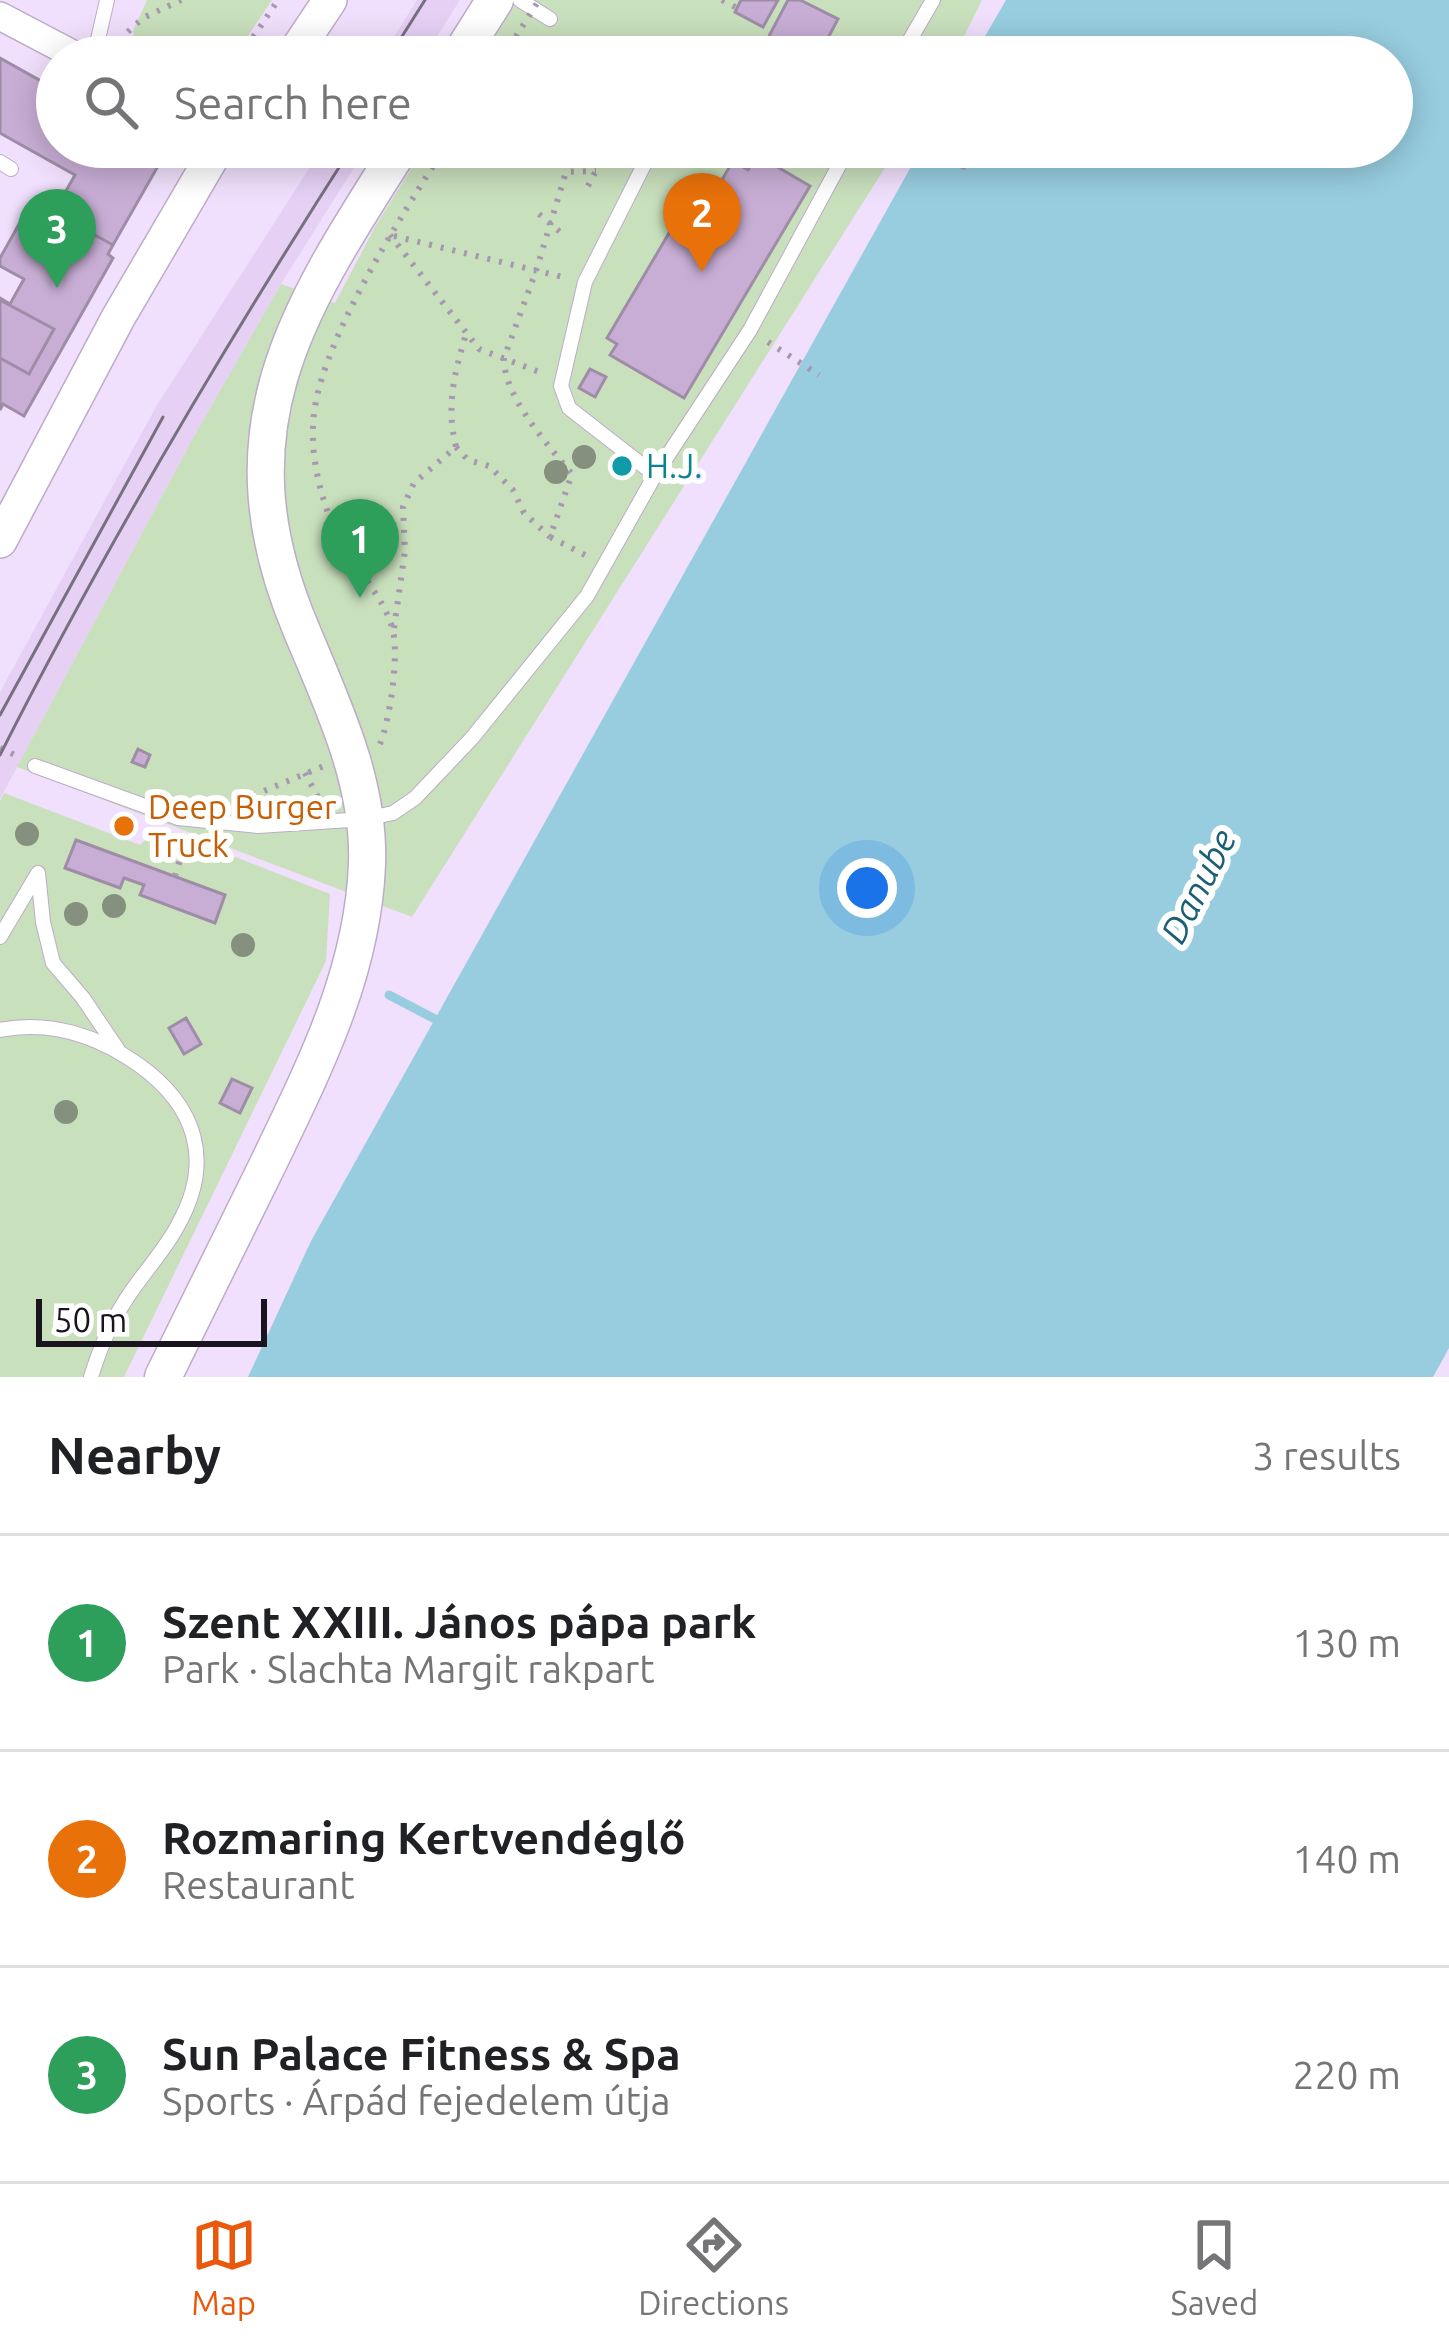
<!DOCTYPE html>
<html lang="en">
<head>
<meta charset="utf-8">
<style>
	:root { --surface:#fff; --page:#f2f2f2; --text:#202124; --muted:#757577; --line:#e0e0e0; --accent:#ea580c }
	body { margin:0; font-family:Ubuntu,sans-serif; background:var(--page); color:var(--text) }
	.scale { position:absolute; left:36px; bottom:30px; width:231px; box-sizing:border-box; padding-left:12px; border:6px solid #19141e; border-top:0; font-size:33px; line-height:42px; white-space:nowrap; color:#19141e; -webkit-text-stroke:9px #fff; paint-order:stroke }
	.you { position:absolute; left:867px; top:888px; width:42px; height:42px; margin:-30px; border:9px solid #fff; border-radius:50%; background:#1a73e8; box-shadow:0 0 0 18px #1a73e833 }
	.badge { display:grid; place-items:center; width:78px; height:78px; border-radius:50%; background:var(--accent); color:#fff; font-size:39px; font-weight:700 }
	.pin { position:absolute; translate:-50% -99px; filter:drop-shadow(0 3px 6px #0008) }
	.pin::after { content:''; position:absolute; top:63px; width:42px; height:36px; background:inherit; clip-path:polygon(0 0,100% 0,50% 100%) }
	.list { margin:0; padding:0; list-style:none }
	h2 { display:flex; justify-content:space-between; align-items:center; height:156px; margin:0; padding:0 48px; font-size:51px }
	h2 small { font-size:39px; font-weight:400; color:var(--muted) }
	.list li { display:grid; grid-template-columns:78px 1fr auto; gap:36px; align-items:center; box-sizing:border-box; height:216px; padding:0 48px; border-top:3px solid var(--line) }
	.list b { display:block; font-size:45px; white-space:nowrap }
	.list p { margin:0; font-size:39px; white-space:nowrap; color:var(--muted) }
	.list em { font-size:39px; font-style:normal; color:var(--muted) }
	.icon { flex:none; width:66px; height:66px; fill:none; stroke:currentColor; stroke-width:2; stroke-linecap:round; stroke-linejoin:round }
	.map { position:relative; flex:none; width:1449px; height:1377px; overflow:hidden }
	.search { position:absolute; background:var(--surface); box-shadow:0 6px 30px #0003; left:36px; right:36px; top:36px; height:132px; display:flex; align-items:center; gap:30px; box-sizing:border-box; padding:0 42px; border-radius:66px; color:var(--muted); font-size:45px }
	.sheet { height:804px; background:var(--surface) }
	nav { display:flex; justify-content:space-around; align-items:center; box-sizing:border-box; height:168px; border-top:3px solid var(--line); background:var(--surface); font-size:33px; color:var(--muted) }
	nav a { display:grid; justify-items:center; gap:6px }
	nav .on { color:var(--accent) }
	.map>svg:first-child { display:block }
	.built { fill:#e6d1f5 }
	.green { fill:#c9e0bd }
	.water { fill:#97cddf }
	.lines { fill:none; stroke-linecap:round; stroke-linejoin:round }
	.stream { stroke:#97cddf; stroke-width:9 }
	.building { fill:#c8aed5; stroke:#9f8da7; stroke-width:3 }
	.service-casing { stroke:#bcacc8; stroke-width:16 }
	.minor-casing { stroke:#bcacc8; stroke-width:30 }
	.tertiary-casing { stroke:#bcacc8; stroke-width:36 }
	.secondary-casing { stroke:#bcacc8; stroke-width:39 }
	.path { stroke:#a699af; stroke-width:6; stroke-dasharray:3 9; stroke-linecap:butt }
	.service { stroke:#fff; stroke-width:14 }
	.minor { stroke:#fff; stroke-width:27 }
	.tertiary { stroke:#fff; stroke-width:33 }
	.secondary { stroke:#fff; stroke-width:36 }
	.tram { stroke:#796f81; stroke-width:3 }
	.path-bridge { stroke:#a699af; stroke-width:6; stroke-dasharray:3 9; stroke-linecap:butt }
	.tree { fill:#86907e }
	.culture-dot { fill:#0f9aa8; stroke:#fff; stroke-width:4.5 }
	.food-dot { fill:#e8710a; stroke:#fff; stroke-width:4.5 }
	.labels { text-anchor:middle; stroke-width:12; stroke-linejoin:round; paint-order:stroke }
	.culture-label { font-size:33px; fill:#0d838f; stroke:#fff; text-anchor:start }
	.food-label { font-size:33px; fill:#c56008; stroke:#fff; text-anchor:start }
	.water-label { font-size:36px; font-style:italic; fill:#1a5f73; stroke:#fff }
</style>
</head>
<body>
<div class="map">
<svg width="1449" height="1377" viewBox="0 0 1449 1377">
	<rect width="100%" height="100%" fill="#f1e0fd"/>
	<path class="built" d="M417,0H460L424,57H381Z
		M323,147H367L281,284L193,438L0,799V692L157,405Z"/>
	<path class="green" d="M147,0H272L234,57H151L136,49L133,31Z
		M518,0H982L954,57H482Z
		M425,147H898L412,917L17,767L193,438L281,284L335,303L376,225Z
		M4,793L140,845L159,827L330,894L326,961L124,1377H0V801Z"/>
	<path class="water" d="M1006,0H1449V1348L1433,1377H248L311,1241L922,147H1392V57H973Z"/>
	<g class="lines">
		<path class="stream" d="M389,995L435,1019"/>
	</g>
	<path class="building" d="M741,0H778L763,27L735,12Z
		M788,0H800L838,19L818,57H758Z
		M0,58L57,90V147H158L166,152L113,245L54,212L75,175L0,133Z
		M757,155L810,186L684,398L610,355L617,344L607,338L688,201L697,207L702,200L713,206L721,193L716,190L733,161L748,170Z
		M39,204L113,245L108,254L113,258L24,416L3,404L0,410V298L10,304L24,279L0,266V258L27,210L33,214Z
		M0,300L54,329L29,374L0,358Z
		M590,369L606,377L595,397L579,388Z
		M138,749L150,755L145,767L132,762Z
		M76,840L225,895L215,923L140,895L144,885L124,878L120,888L65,868Z
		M186,1018L201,1044L184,1054L169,1028Z
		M232,1079L252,1088L240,1113L220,1103Z"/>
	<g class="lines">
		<defs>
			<path id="service" d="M520,0L550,19
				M94,57L107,0
				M900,57L933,0
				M653,147L585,282L561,386L569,408L655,475
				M0,162L11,169
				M35,766L178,818L258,826L365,819L393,813L415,798L472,738L587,596L655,475L750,330L849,147
				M0,937L38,873L43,922L53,963L83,998L118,1050
				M0,1030C50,1020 98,1036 139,1065C196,1106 214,1161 178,1225C164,1252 141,1275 125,1301C110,1324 99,1351 91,1377"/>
			<path id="minor" d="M0,16L78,57"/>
			<path id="tertiary" d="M292,57L330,0
				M0,541L118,318L218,147"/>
			<path id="secondary" d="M459,57L495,0
				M163,1377C198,1306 233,1235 268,1164C314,1068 363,973 367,864C370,781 332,704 301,629C217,430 296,311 401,147"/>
		</defs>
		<use href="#service" class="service-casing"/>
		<use href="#minor" class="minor-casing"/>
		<use href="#tertiary" class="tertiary-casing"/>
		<use href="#secondary" class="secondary-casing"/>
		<path class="path" d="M722,0L737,8
			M119,40L143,18L181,0
			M240,57L278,0
			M962,169L973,147
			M588,186L602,159L621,164
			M539,214L560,232
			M390,235L479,349L542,373
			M394,236L567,278
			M768,342L819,375
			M456,447L468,460L489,466L513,490L524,513L550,537
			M585,555L550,537L572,474C548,445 503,396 504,358L536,271L566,172L596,171
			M394,628L405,551L403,507L414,483L456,447C446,406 454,374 466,334
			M380,744C390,720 400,652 392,627C384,599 360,574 345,549C325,516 311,465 313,426C315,348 403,214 445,147
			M0,748L17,756
			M305,773L320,801
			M242,800L324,766
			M175,876L182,853"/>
		<use href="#service" class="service"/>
		<use href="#minor" class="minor"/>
		<use href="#tertiary" class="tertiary"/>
		<use href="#secondary" class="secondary"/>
		<path class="tram" d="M389,57L425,0
			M0,715L163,417
			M0,755C106,545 225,345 352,147"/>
		<path class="path-bridge" d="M503,57L539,0"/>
	</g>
	<g class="tree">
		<circle cx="584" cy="457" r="12"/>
		<circle cx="556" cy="472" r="12"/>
		<circle cx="27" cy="834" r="12"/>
		<circle cx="114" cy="906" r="12"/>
		<circle cx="76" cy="914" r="12"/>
		<circle cx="243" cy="945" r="12"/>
		<circle cx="66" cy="1112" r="12"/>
	</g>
	<circle class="culture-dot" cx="622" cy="466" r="12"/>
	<circle class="food-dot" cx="124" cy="826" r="12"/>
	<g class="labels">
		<g class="culture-label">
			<text x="646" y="478">H.J.</text>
		</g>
		<g class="food-label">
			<text x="148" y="819">Deep Burger<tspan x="148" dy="38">Truck</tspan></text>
		</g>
		<g class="water-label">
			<text transform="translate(1198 886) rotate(-63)" y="13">Danube</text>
		</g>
	</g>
</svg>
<div class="scale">50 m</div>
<div class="you"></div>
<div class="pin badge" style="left:360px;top:598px;background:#2e9e5b">1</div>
<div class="pin badge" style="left:702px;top:272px;background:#e8710a">2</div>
<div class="pin badge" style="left:57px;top:288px;background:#2e9e5b">3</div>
<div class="search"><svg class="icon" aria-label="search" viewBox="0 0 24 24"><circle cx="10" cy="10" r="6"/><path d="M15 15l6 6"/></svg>Search here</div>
</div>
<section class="sheet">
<h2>Nearby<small>3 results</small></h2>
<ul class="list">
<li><span class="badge" style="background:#2e9e5b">1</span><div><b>Szent XXIII. János pápa park</b><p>Park · Slachta Margit rakpart</p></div><em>130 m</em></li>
<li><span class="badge" style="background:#e8710a">2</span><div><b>Rozmaring Kertvendéglő</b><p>Restaurant</p></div><em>140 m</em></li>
<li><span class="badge" style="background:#2e9e5b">3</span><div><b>Sun Palace Fitness &amp; Spa</b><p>Sports · Árpád fejedelem útja</p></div><em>220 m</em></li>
</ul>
</section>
<nav>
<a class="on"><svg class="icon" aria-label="map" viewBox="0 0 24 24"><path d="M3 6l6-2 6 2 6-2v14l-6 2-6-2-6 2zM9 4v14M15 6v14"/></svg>Map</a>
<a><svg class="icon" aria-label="directions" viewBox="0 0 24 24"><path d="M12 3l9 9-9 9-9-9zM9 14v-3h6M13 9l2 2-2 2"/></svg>Directions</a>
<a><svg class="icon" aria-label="saved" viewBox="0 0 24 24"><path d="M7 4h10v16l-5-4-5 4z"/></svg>Saved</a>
</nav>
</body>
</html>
